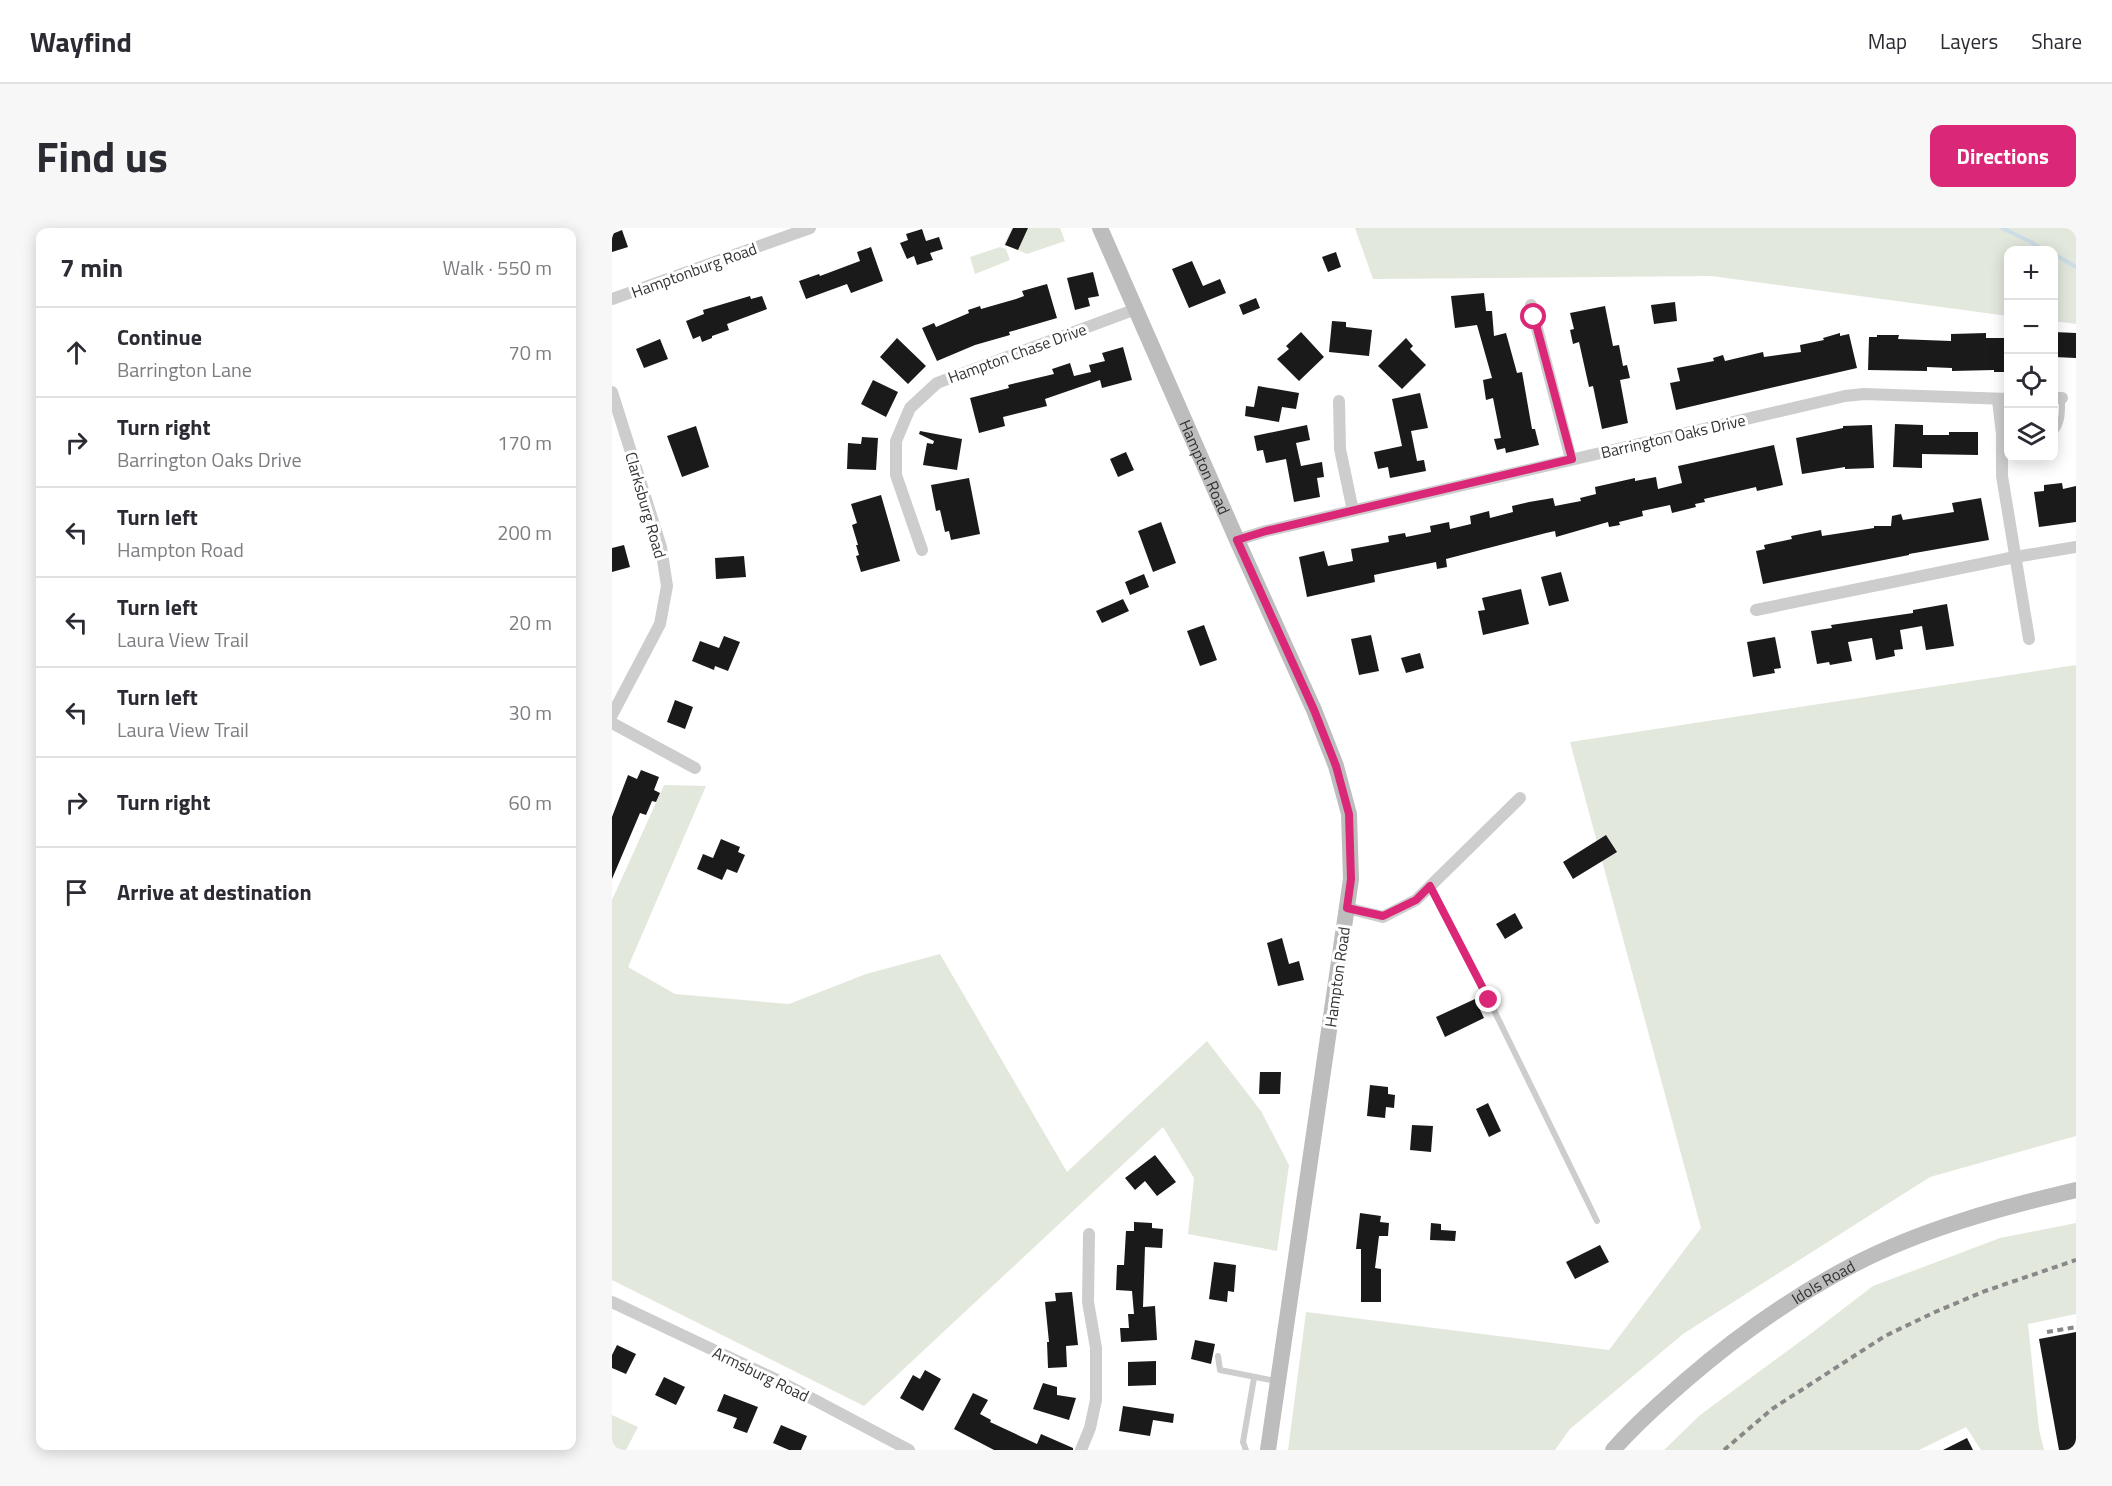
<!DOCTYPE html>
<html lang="en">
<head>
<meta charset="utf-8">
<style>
	:root { --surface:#fff; --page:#f7f7f7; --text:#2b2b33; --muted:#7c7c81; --line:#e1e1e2; --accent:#db2777 }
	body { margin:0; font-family:"Titillium Web",sans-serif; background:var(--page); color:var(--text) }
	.controls { position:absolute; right:18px; top:18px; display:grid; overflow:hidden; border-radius:12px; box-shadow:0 3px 15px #0003 }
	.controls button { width:54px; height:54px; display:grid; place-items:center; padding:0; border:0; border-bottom:2px solid var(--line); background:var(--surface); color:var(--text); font:30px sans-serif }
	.stop { position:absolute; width:18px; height:18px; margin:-14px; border:4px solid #db2777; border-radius:50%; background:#fff }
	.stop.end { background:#db2777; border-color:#fff; box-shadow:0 2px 6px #0008 }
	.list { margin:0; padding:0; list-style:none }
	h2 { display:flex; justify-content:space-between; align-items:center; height:78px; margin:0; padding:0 24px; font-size:26px }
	h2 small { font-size:20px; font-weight:400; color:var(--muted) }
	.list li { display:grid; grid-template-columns:39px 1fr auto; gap:18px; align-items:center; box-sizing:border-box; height:90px; padding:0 24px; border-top:2px solid var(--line) }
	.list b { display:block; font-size:22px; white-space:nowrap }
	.list p { margin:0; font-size:20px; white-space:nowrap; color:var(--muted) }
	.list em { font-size:20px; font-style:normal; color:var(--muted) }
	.icon { flex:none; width:33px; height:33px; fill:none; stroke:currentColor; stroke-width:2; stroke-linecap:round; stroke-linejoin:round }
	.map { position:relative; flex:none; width:1464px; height:1222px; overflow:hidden; border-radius:12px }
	header { display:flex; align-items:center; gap:36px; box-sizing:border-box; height:84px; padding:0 30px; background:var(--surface); border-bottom:2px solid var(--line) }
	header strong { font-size:28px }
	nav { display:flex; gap:33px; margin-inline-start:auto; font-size:21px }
	.intro { display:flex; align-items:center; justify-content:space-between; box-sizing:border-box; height:144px; padding:0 36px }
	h1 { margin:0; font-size:42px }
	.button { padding:15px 27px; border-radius:12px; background:var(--accent); color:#fff; font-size:21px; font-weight:700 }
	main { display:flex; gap:36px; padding:0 36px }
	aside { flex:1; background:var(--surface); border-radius:12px; box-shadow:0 3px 15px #0003 }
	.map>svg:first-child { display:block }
	.green { fill:#e3e8dd }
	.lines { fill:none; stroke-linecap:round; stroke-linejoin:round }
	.stream { stroke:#cddde6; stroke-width:4 }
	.building { fill:#1a1a1a }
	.lane { stroke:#cdcdcd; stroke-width:6 }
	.street { stroke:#cdcdcd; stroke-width:12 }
	.secondary { stroke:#bdbdbd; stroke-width:16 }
	.rail { stroke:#888; stroke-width:4; stroke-dasharray:6 4.5; stroke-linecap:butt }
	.route { stroke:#db2777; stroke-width:8 }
	.labels { text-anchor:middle; stroke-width:6; stroke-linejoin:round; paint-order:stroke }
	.street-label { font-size:16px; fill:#333; stroke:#fff }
</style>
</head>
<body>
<header>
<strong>Wayfind</strong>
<nav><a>Map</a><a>Layers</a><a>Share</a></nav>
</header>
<div class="intro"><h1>Find us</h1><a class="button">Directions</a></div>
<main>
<aside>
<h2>7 min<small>Walk · 550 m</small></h2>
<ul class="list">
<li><svg class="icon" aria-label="ahead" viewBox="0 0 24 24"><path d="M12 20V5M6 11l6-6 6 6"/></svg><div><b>Continue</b><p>Barrington Lane</p></div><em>70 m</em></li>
<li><svg class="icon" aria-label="right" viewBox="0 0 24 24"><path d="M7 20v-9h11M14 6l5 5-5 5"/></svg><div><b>Turn right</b><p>Barrington Oaks Drive</p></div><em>170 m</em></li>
<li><svg class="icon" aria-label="left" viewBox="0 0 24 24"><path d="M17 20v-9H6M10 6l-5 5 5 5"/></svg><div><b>Turn left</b><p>Hampton Road</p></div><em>200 m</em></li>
<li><svg class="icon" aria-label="left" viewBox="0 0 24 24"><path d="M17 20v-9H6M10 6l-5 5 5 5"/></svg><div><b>Turn left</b><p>Laura View Trail</p></div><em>20 m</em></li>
<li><svg class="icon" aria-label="left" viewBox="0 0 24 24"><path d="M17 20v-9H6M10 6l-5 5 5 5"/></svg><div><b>Turn left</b><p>Laura View Trail</p></div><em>30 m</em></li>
<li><svg class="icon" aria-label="right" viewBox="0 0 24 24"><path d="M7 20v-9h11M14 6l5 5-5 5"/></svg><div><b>Turn right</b></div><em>60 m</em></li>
<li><svg class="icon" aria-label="arrive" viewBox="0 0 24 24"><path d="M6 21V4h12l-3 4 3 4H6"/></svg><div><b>Arrive at destination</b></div></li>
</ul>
</aside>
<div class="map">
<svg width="1464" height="1222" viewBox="0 0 1464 1222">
	<rect width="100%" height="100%" fill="#fff"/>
	<path class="green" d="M400,0H448L453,13L415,26L392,16Z
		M743,0H1464V96L1442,93V22H1396V88L1099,48L761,51Z
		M388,19L394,21L398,32L363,46L358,29Z
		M1464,437V908L1318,949L1071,1106L958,1201L943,1222H676L694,1084L997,1122L1089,1000L958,514Z
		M52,557L94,558L16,739L63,766L177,776L254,746L328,726L455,944L595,813L649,883L677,937L665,1023L576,1006L582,950L551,899L252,1178L0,1052V672Z
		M1464,995V1086L1416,1096L1427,1201L1432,1222H1369L1354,1199L1307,1222H1052L1088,1187L1197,1107L1261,1058L1388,1010Z
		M0,1187L26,1199L14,1222H0Z"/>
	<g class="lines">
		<path class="stream" d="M1390,0L1419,14L1431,22
			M1442,26L1464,39"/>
	</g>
	<path class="building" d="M401,0H416L406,22L393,17Z
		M310,1L314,13L327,9L331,21L318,25L321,32L305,37L302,28L295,31L288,15L296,12L294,6Z
		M10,2L16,19L0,24V6Z
		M259,19L271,53L239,65L235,56L194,71L187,53L207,46L208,48L248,33L245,24Z
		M724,24L729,39L716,44L710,29Z
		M580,33L591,58L608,51L614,65L577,80L560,41Z
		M481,44L487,68L476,70L478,78L463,82L455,50Z
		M435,56L445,90L397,104L398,107L363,117L325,133L310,100L322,95L324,99L357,85L356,82L368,78L369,81L404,71L412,68L410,63Z
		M872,65L874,83H880L882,108L894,105L905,145L910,144L920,201H923L927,217L894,225L893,220L885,222L882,211L889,210L881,170L874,172L871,152L880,150L865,97L843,100L839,68Z
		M138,68L139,71L150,68L155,81L115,96L117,102L100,108V110L90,114L88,108L81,111L74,93L92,86L91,82Z
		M644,70L648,80L631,87L627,77Z
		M1063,74L1065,93L1042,96L1039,77Z
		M993,78L1001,118L1007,117L1011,138L1015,137L1018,150L1008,152L1016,195L990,201L981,158L977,159L967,114L961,116L958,102L962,101L958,85Z
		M720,93L734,94V99L760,102L757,128L717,124Z
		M689,104L712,129L687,153L665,131L677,121L674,118Z
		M1442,104L1464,105V130L1442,129Z
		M1228,105V108L1237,106L1245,140L1064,182L1058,155L1068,153L1065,140L1102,133L1101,130L1111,127L1113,133L1151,124L1152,129L1189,124L1188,117L1212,112L1211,110Z
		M1374,105V110H1396V144H1382V142L1340,143V140L1315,139V143L1256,142L1257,109H1265V107H1287L1286,111L1339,113V106Z
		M285,110L314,138L296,156L268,129Z
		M794,110L801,118L798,121L814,137L790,161L766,138Z
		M48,111L56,131L32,140L24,121Z
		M511,119L520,152L490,160L488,152L433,171L435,178L391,189L393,198L367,205L358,170L397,160L396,157L442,146L440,141L458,135L462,148L479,144L477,137L493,133L490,125Z
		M261,152L286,164L274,189L249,176Z
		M646,158L687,165L684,181L670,179L667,194L633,188L634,178L642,179Z
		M808,165L816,200L799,203L805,233L812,232L814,243L778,250L776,239L766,241L762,224L790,218L780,171Z
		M1283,196L1311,197V207H1337V204H1366V227L1310,226V240L1281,239Z
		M695,197L698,212L684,215L689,238L710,234L712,249L705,250L708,269L682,274L674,231L654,235L651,222L645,223L642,208Z
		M1260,197L1262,240L1233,241V239L1190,246L1184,210L1231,200V198Z
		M84,198L97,239L70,249L55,208Z
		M308,203L350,211L345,242L311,237L315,215L321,216L322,213L307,206Z
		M250,209L266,210L264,242L235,241L236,215L249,216Z
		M1162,217L1171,257L1145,263L1144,259L1092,271L1093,274L1083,276L1084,279L1060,285L1058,277L1030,283L1031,288L1007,294L1008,297L997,299L996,294L944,309L943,303L934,305L834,331L835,339L825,341L824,334L800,339L762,347L763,354L695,369L687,329L712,323L716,338L741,333L739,321L777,314L776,308L793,305L794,309L819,304L818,298L837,294L838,301L859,296L858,288L877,283L878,290L901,284L900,278L917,274L941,270L943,278L969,273L968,270L984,266L983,259L1023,250V253L1044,249L1046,261L1070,255L1066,238Z
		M514,224L522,242L506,249L498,231Z
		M357,250L368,306L339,312L337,303L333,304L328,282L324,283L319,257Z
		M1450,255L1451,261L1464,258V294L1427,299L1422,264L1432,263V257Z
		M269,267L288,333L249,344L244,328L247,327L244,317H246L240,297L245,295L239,276Z
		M1369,270L1377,312L1297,326V327L1151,356L1144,323L1153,321L1152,317L1180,311L1179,308L1209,302L1210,308L1262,300V298H1279L1280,288L1289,286L1291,292L1342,284L1340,275Z
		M549,294L564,335L541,344L526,303Z
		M12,317L18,339L0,344V320Z
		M132,328L134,349L104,351L103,330Z
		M949,344L957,373L937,378L929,349Z
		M532,346L537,359L518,367L513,354Z
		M909,361L917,396L871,407L866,383L873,382L870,370Z
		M511,371L517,383L490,395L484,383Z
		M1335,376L1342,418L1314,422L1310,398L1288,402L1291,421L1282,422L1283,428L1264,432L1260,410L1236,414L1240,433L1218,437L1217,434L1205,436L1199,403L1220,400L1219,397L1301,385V382Z
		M592,397L605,432L588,438L575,403Z
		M759,407L767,443L747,447L739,411Z
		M112,408L128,414L116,443L103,438L102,442L80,433L88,413L107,420Z
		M1163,409L1169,440L1162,441L1163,445L1141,449L1135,414Z
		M808,425L812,440L794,445L789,430Z
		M63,472L81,479L73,501L55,494Z
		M29,542L47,549L42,562L48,565L44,574L40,573L34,587L28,585L0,651V589L16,547L25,551Z
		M994,607L1005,624L961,651L951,634Z
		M109,611L128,619L126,624L133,627L125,645L115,641L110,652L85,641L91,626L101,630Z
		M903,685L911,700L893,711L884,696Z
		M670,710L677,736L687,733L692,752L666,758L655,715Z
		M863,771L872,790L833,809L824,789Z
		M648,844H669L668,866H647Z
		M758,857L776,859V866L783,867L782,880L774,879L773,890L755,888Z
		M876,875L889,903L877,909L864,881Z
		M800,897L821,898L819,924L798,922Z
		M543,927L564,954L545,968L533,953L523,962L513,950Z
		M748,985L769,988L768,994L777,995L776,1008H767L763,1040L769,1041V1074H749V1021H744Z
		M522,994L540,995V1000L551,1001L550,1020L533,1019L531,1079L543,1078L545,1112L509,1114L508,1100H517L516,1086H522L520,1063L504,1062L505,1037H512L514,1003H522Z
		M819,995L829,996V1002L844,1003L843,1013L818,1012Z
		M988,1017L997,1034L963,1051L954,1034Z
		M602,1034L624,1037L622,1064L616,1063L615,1074L597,1071Z
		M460,1064L466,1117L454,1118L455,1139L436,1140L435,1114H437L433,1074L444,1073L443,1065Z
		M1464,1104V1222H1447L1427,1111Z
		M583,1112L603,1116L599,1136L579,1131Z
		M5,1117L24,1126L14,1146L0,1140V1127Z
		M544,1133V1157L516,1158V1134Z
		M313,1142L329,1151L311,1183L288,1170L301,1147L308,1151Z
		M52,1149L73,1159L64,1177L43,1167Z
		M431,1155L445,1159V1167L464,1170L457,1192L421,1181Z
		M361,1165L376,1172L368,1186L379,1192L378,1194L425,1216L429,1206L461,1220V1222H382L342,1201Z
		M112,1166L146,1179L135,1205L121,1200L125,1190L105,1183Z
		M511,1178L562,1186L561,1195L541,1192L538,1208L507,1203Z
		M169,1197L195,1208L189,1222H177L161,1215Z
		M1355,1210L1361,1222H1331Z"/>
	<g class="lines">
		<path class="lane" d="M1442,205C1451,195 1450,183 1450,170
			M818,658L877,772L985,993
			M606,1128L608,1142L664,1153
			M634,1222L631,1214L642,1150"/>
		<path class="street" d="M0,71L198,0
			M919,77L959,231
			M0,164L49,319L55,358L48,396L0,487
			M1442,170H1450
			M1386,172L1390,206V248L1417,411
			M727,173L728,221L741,283
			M625,312L654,303L1233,168L1252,166L1396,171
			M310,322L284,247V213L298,180L325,155L524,81
			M1144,382L1403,329L1464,319
			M0,495L83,540
			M735,680L771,689L804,672L908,570
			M0,1074L165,1152L297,1222
			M469,1222L478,1200L484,1172V1120L476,1074L477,1006"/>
		<g class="secondary">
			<path id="s1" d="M488,0L625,312L702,482L724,538L737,586L739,651L656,1222"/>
			<path id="s2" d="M1001,1222C1023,1197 1048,1175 1073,1153C1125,1108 1180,1069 1241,1037C1310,1001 1388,980 1464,962"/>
		</g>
		<path class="rail" d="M1435,1104L1464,1099
			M1112,1222L1160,1181L1273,1108L1323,1084L1373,1063L1464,1032"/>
	</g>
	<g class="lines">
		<path class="route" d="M877,772L818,658L804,672L771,688L735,680L739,651L737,586L724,538L702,482L625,312L654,303L960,231L922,89"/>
	</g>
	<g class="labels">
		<g class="street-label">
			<text transform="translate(82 42) rotate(-20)" y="6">Hamptonburg Road</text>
			<text transform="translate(405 125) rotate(-20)" y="6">Hampton Chase Drive</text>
			<text transform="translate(1061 208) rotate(-13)" y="6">Barrington Oaks Drive</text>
			<text dy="6" stroke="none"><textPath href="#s1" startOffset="261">Hampton Road</textPath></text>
			<text transform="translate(34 277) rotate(74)" y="6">Clarksburg Road</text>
			<text transform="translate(725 749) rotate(-82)" y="6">Hampton Road</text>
			<text dy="6" stroke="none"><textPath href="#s2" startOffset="270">Idols Road</textPath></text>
			<text transform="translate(149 1146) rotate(26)" y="6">Armsburg Road</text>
		</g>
	</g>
</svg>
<div class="controls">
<button>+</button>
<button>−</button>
<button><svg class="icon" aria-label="locate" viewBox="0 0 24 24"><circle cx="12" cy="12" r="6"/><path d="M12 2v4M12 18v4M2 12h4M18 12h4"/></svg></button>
<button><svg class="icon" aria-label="layers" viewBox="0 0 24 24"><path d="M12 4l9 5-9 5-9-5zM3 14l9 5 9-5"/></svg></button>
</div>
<div class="stop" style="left:922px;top:89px"></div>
<div class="stop end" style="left:877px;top:772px"></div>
</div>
</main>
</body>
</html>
